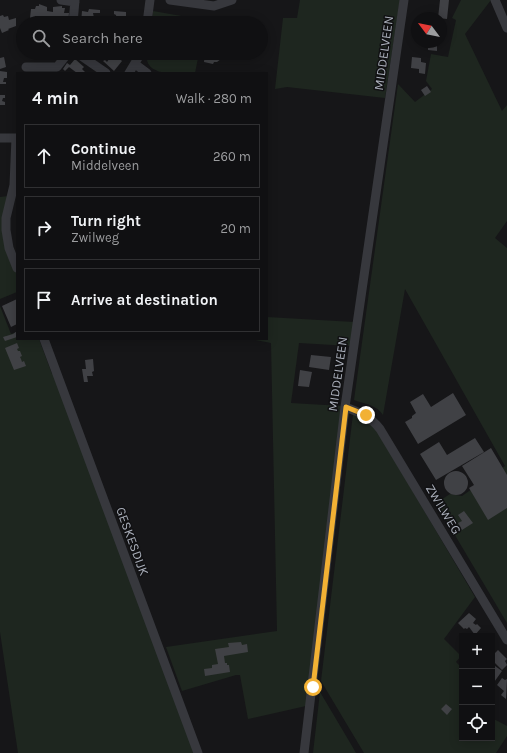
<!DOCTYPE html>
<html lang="en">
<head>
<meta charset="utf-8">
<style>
	:root { --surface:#101012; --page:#1e1e20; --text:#f1f3f6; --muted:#9c9d9f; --line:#303032 }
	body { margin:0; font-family:Karla,sans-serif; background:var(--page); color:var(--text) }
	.controls { position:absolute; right:12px; bottom:12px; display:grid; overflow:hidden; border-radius:0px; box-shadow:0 2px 10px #0003 }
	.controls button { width:36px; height:36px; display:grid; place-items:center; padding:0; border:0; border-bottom:1px solid var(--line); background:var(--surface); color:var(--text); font:20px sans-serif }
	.compass { position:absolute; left:411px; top:12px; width:36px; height:36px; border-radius:50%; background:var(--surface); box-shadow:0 2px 10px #0003; rotate:302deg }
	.stop { position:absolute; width:12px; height:12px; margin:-9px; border:3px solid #f2b134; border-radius:50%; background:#fff }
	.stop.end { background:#f2b134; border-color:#fff; box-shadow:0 1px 4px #0008 }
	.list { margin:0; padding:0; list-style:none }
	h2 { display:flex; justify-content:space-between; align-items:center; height:52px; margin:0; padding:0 16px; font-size:17px }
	h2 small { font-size:13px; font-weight:400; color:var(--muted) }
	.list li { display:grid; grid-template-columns:26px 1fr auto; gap:12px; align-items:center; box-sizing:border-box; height:64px; margin:0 8px 8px; padding:0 8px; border:1px solid var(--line); border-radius:0px }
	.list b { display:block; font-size:15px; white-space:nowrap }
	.list p { margin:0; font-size:13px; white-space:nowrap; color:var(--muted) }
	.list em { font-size:13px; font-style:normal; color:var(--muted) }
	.icon { flex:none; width:22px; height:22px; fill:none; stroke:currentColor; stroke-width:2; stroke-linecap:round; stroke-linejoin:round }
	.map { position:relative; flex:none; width:507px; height:753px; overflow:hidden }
	.search { position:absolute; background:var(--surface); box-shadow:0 2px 10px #0003; left:16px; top:16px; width:252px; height:44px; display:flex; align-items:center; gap:10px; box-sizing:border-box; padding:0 14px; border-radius:22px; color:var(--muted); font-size:15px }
	.panel { position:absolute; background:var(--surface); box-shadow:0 2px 10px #0003; left:16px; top:72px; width:252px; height:268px; border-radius:0px }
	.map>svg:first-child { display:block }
	.green { fill:#1e261f }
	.building { fill:#404145 }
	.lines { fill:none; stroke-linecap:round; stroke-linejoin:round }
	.minor { stroke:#37383d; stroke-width:9 }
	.route { stroke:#f2b134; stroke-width:5 }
	.labels { text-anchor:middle; stroke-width:3; stroke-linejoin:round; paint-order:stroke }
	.street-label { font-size:13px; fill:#a8adb8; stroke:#111113 }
</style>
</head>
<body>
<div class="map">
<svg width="507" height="753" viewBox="0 0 507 753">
	<rect width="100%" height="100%" fill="#161618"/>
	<path class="green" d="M300,0H400L385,98L287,87L275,89L283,18H297Z
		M461,0H491L465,34L502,111L507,105V221L495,238L507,248V623L436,503L450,494L462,496L505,466L405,289L383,415C377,405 365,404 354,400L398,84L415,102L432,89L426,81L431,54L448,57L456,20L452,18Z
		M153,11L193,18V23H152Z
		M147,53H199L195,73C179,73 143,78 147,53Z
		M8,196V252L17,275V292L0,299V197Z
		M0,306L11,334L17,332V339H39L52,374L55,373L196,753H18L0,632Z
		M267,317L354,322L350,346L299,343L291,403L342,406L306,706L248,719L240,675H236L182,691L166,647L277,631L271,343L250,339H267Z
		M353,414L365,418L376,429L475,597L444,639L461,656L456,662L462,668V738H492V718L507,726V736L496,753H364L321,681Z
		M320,692L352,746L356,753H313Z"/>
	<path class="building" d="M440,0H449L447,19L438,18Z
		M39,4L47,7V11L53,12V7L62,6V8H65L64,13H69L68,23H63V21L43,19L44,17L35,16L34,19L30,18L31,9H35L36,6H39Z
		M89,9L100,10V13H93L94,18H93L92,21H95V23H81L82,11L88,12Z
		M114,11L126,12V16L131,17L130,23H119V21L117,20L116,15L114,14Z
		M3,15L4,17L8,16L9,20L16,18V26L8,29L9,30L2,33L0,28V16Z
		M425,42H433V46H437V51L428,50V47L424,46Z
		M110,53H113L122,61L114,71L103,61L105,60L107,62L109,59L107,57Z
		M205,53L216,54V53H229L217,62H214L213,64L204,62Z
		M4,57L6,67L0,69V58Z
		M412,57L421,58V62L426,63L425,74L419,73V69L411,68Z
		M75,59L84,67L82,69L85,72L84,73H77L69,67L65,71L63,69L67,63L70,65Z
		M0,71L7,72V78H4L3,82H6V84H0Z
		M427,86L431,92L425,96L421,90Z
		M0,95H5V98H3L2,101L5,102V105H0Z
		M17,299V324L11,327L2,306Z
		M17,331V337L5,341L3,337L13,334Z
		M17,343L19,348L17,349L18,351H20L22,356L20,357L21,359L22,362L24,361L26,366L14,370L5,348Z
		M311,355L331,357L329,370L309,367Z
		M93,359L94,371L92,372L93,376H87L88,382H84L82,369H86L85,360Z
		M300,370L312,372L309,387L298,386Z
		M453,393L466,415L418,444L405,422L412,418V416L416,413L410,402L423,394L431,407Z
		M475,438L484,452L436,480L420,454L439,442L447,455Z
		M491,448L507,475V508L488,520L469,488L474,485L462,466Z
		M444 483a12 12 0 1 1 24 0a12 12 0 1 1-24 0Z
		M464,511L473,523L462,530L458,523L462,521L458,515Z
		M469,613L476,619L473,623L476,625L477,624L481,628L475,635L469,627L467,629L465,628L464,629L458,623Z
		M241,642L242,645L247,644L248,652L224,656L225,663H227V665H229L230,672L205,676L204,669L212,668V665L218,664L215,649L229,647L228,643Z
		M498,650L507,659L505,661L507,665L502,670L492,660V656Z
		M495,666L502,671L492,685V671Z
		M502,678L505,680L507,679L506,699L501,695L504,691L497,685Z
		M446,704L452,709L447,715L441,709Z"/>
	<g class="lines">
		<path class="minor" d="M61,0L75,2
			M170,0L214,6L232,0
			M495,0L507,28
			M73,23L75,0
			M147,23L150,0
			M77,53L106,73
			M135,64L147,73
			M26,67H57L68,53
			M129,73L141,53
			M0,138H17
			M16,138L14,185L6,218V230L9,248L17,268
			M44,339L198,753
			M345,407C359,412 371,417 380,429L507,640
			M304,753L345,407L404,0"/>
	</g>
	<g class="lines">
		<path class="route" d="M313,687L346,407L366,415"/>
	</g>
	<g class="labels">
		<g class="street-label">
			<text transform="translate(383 53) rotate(-82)" y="5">MIDDELVEEN</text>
			<text transform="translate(337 374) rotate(-82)" y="5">MIDDELVEEN</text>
			<text transform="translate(444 509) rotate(59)" y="5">ZWILWEG</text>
			<text transform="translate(133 541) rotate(70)" y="5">GESKESDIJK</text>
		</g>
	</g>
</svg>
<div class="controls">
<button>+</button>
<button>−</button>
<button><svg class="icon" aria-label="locate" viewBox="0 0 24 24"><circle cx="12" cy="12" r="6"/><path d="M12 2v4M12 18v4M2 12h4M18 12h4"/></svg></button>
</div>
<svg class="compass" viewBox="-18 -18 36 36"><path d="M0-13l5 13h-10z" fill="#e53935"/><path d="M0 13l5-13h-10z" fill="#9c9d9f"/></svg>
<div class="stop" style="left:313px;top:687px"></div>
<div class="stop end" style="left:366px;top:415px"></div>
<div class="search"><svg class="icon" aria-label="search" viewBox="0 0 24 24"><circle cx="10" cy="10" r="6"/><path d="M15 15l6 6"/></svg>Search here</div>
<section class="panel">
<h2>4 min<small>Walk · 280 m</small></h2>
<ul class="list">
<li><svg class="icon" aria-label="ahead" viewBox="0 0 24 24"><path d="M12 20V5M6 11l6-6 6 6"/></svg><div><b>Continue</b><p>Middelveen</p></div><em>260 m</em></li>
<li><svg class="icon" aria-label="right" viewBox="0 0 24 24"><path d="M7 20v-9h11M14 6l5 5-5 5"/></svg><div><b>Turn right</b><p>Zwilweg</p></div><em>20 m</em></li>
<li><svg class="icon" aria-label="arrive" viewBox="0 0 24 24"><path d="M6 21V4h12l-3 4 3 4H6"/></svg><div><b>Arrive at destination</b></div></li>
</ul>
</section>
</div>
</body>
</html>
